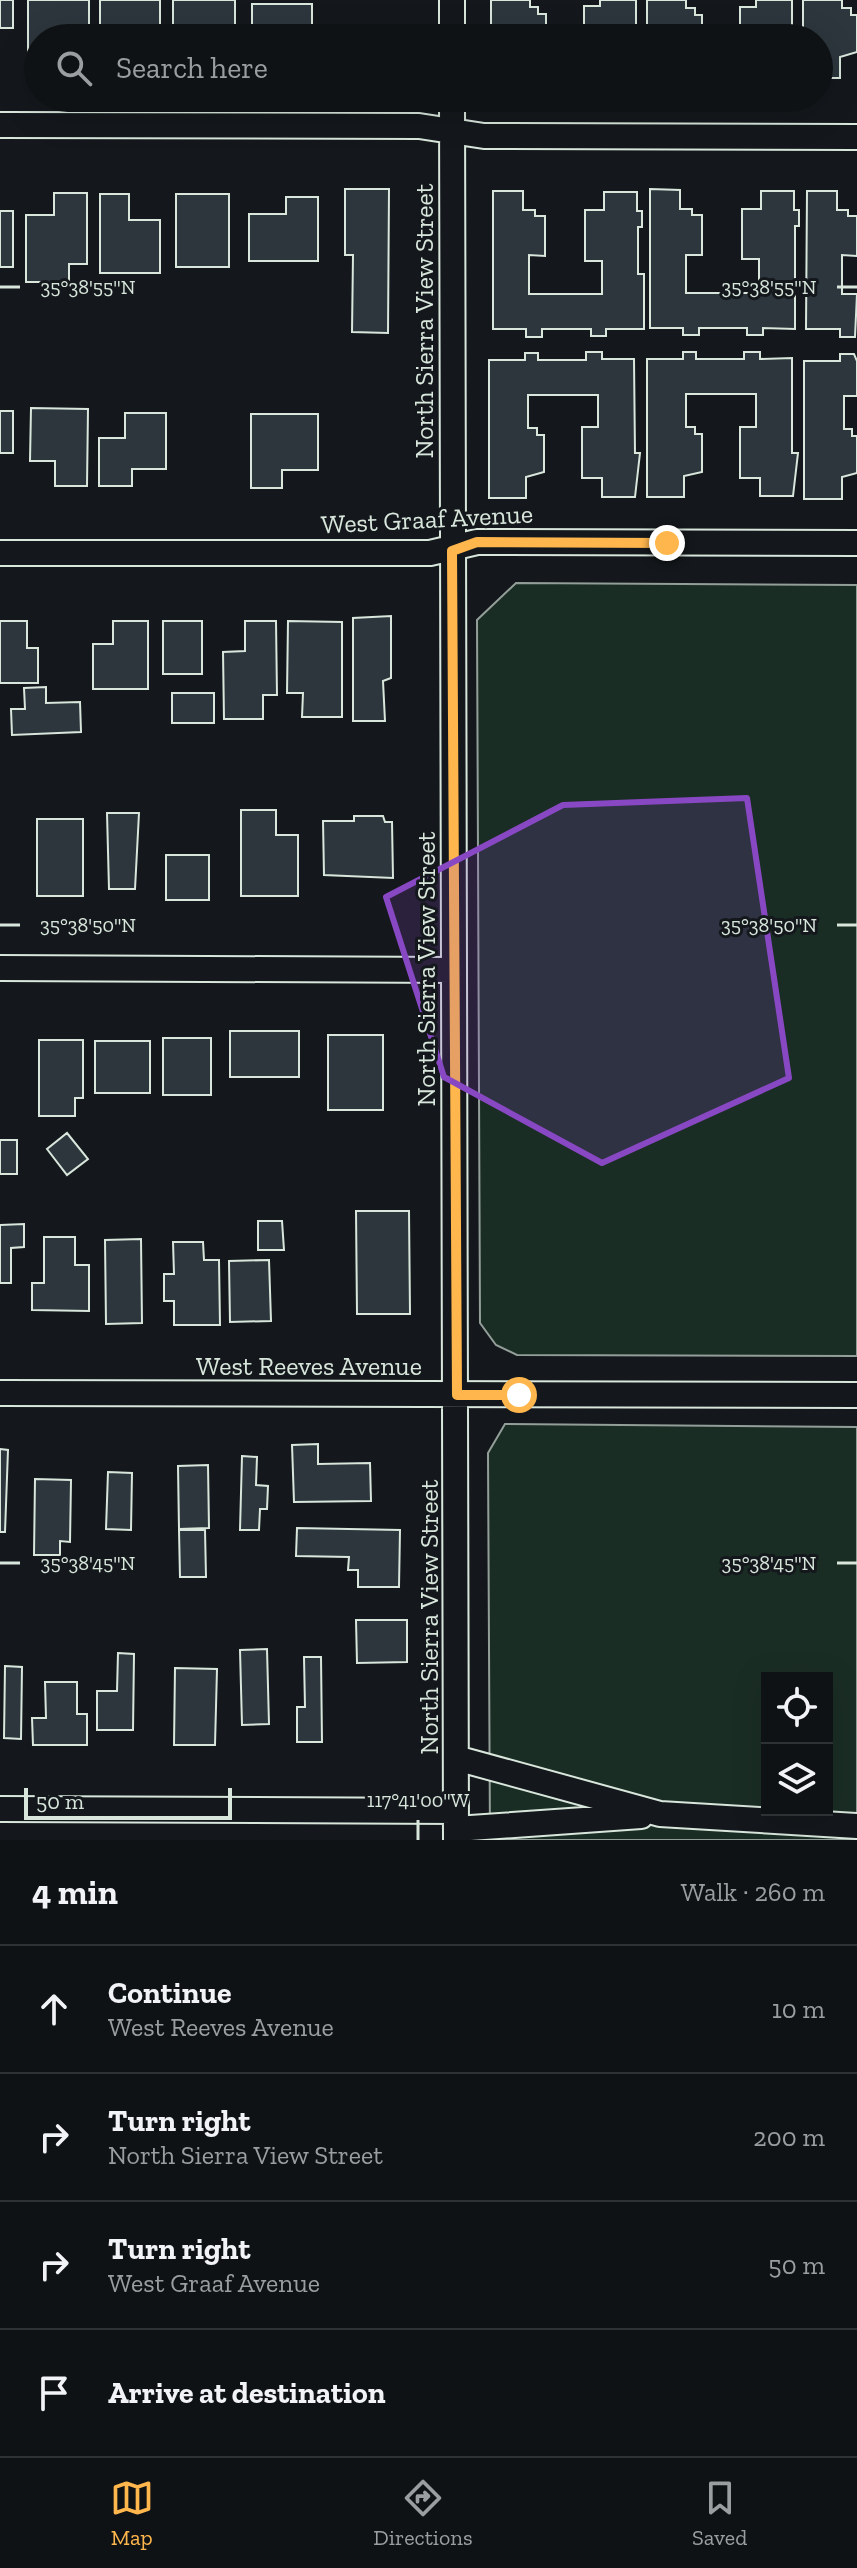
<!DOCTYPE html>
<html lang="en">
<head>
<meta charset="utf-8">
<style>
	:root { --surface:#0f1215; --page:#181b1e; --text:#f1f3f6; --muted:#9b9ea0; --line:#2f3234; --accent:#ffb74d }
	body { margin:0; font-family:"Zilla Slab",serif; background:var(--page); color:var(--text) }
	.controls { position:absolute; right:24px; bottom:24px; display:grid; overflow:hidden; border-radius:0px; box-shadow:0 8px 32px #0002 }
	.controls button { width:72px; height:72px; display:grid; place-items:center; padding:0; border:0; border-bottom:2px solid var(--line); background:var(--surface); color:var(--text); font:40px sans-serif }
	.scale { position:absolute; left:24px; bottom:20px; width:208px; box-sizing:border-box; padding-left:8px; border:4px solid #d8e6dc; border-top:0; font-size:22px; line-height:28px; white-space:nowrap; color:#d8e6dc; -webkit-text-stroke:6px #14181c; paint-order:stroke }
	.stop { position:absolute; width:24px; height:24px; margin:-18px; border:6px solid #ffb74d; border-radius:50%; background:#fff }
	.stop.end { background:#ffb74d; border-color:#fff; box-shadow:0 2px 8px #0008 }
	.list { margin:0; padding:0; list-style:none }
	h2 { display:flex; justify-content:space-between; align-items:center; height:104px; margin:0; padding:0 32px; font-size:34px }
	h2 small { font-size:26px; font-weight:400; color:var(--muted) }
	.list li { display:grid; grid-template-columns:52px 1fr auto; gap:24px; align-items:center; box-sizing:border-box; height:128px; padding:0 32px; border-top:2px solid var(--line) }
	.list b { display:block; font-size:30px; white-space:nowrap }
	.list p { margin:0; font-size:26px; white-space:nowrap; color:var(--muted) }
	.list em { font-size:26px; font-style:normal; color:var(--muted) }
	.icon { flex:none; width:44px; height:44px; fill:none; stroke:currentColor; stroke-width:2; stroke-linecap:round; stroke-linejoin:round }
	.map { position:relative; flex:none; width:857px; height:1840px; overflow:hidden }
	.search { position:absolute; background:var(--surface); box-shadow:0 8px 32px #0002; left:24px; right:24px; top:24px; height:88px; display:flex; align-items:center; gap:20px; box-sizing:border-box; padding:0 28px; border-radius:44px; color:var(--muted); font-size:30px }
	.sheet { height:616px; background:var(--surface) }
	nav { display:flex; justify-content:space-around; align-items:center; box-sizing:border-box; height:112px; border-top:2px solid var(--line); background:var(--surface); font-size:22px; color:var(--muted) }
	nav a { display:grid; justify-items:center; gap:4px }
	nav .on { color:var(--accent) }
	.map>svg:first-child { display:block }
	.green { fill:#1a2d24; stroke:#939e99; stroke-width:2; fill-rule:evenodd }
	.building { fill:#2c363c; stroke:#d8e6dc; stroke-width:2 }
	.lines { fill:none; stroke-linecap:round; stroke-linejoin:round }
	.street-casing { stroke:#d8e6dc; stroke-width:28 }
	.street { stroke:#14181c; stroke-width:24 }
	.route { stroke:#ffb74d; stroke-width:10 }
	.marked { fill:#8948c3; fill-opacity:0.2; stroke:#8948c3; stroke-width:6; stroke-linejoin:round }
	.ticks { fill:none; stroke:#d8e6dc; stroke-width:3 }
	.labels { text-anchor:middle; stroke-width:6; stroke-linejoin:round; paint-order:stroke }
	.street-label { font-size:26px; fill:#d8e6dc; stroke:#14181c }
	.ticks-label { font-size:20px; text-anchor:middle; fill:#d8e6dc; stroke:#14181c; stroke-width:6; stroke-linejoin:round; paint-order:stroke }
</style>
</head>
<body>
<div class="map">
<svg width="857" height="1840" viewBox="0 0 857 1840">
	<rect width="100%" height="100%" fill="#14181c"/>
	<path class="green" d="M516,583L857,585V1356L517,1355L496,1345L480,1323L477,620Z
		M505,1424L857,1427V1840H490L488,1453ZM767,1678H827V1810H767Z"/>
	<path class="building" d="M0,0H13V28H0Z
		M28,0H89V35L38,38V66H28Z
		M100,0H160V34L100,38Z
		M173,0H235V38H173Z
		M491,0H530V7H538V14H546V38H491Z
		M600,0H636V32H641V38H584V6H600Z
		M647,0H686V8H695V15H702V38H647Z
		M756,0H792V33H797V38H740V7H756Z
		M803,0H842V8H851V15H857V52L840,57V78H819V38H803Z
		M252,4H312V38H252Z
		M345,189H389L388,333L352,332L353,255H345Z
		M650,189L680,190V209H692V215H702V255H686V293H759V259H742V209H761V191H794V210H799V226H795V329L763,328V335H747V328H699V335H683V328H650Z
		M493,191H523V210H535V216H545V256L529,255V294H602V261H585V210H604V192H637V211H642V227H638V274H644V329H606V336H591V329H542V337H526V329H493Z
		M807,191H837V210H848V216H857V256L842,255V294H857L855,337H840V329H806Z
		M54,193H87V264H69V282H26V215H54Z
		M100,194H129V220H160V273H100Z
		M176,194H229V267H176Z
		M286,197H318V261H249V214H286Z
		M0,211H13V267H0Z
		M586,352H602V359H634L635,453H640L635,497H602V478H582V427H598V395H528V428H537V435H544V472L526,477V498H489V360H525V353H538V360H586Z
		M683,352H696V359H744V352H760V359L792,358V453H798L793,496H760V478H740V427H756V394H686V427H695V434H702V472L684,476V497H647V359H683Z
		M840,354H854L857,361V396H844V429H852V436H857V473L842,477V499H804V361H840Z
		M31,408L88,409L87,486H55V461H30Z
		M0,411H13V453H0Z
		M125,413H166V469H132V486H99V438H125Z
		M251,414H318V470H282V488H251Z
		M391,616V678L383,681L385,721H353V618Z
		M0,621H27V648H38V683H0Z
		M113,621H148V689H93V644H113Z
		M163,621H202V674H163Z
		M245,621H276L277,695H263V719H224L223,652L245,651Z
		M288,621L342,622V717H302L303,693H287Z
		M46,687V703L80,702L81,732L12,735L11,709H25L24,688Z
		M172,693H214V723H172Z
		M241,810H276V835H298V896H241Z
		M107,813H139L135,889H109Z
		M354,816H383L385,822H392L393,878L324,875L323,821H354Z
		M37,819H83V896H37Z
		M166,855H209V900H166Z
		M230,1031H299V1077H230Z
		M328,1035H383V1110H328Z
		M163,1038H211V1095H163Z
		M39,1040H83V1098H75V1116H39Z
		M95,1041H150V1093H95Z
		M67,1133L88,1159L67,1175L47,1149Z
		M0,1140H17V1174H0Z
		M356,1211H409L410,1314H357Z
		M258,1221H282L284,1250H258Z
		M24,1224V1247L11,1248V1283H0V1225Z
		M44,1237H75V1265H89V1311L32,1310V1283H44Z
		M141,1239L142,1323L106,1324L105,1240Z
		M173,1242H203L204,1260H219L220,1325H174V1301H164V1274H174Z
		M269,1260L271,1321L230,1322L229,1261Z
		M318,1444V1464L370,1463L371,1501L294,1502L292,1445Z
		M0,1449L8,1450L5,1532H0Z
		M242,1456L257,1457L256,1485L268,1486L267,1509H260L259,1530H240Z
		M208,1465L209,1528L179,1529L178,1466Z
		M108,1472L132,1473L131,1530L106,1529Z
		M35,1479L71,1480L70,1542L60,1541V1555H34Z
		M297,1528L400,1530L399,1587H358V1570H348L349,1557L296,1556Z
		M179,1530H205L206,1577H180Z
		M356,1620H407V1662L357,1663Z
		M267,1649L269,1724L242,1725L240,1650Z
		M118,1653L134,1654L133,1730H97V1691H117Z
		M304,1657H321L322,1742H297V1707H305Z
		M5,1666L22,1667L21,1739L4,1738Z
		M175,1668L217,1669L215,1745H174Z
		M45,1682H77V1714H87V1745H33L32,1718H46Z"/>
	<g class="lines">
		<defs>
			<path id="street" d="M452,0V38
				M452,98L456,1840
				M0,125L419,126L484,136L857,137
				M0,553H430L477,542L857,543
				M0,968L454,970
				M0,1393L857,1395
				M456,1758L660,1814L857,1826
				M0,1809L456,1811
				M456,1829L641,1816"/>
		</defs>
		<use href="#street" class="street-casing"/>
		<use href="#street" class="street"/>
	</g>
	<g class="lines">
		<path class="route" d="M519,1395H457L452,551L477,542L667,543"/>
	</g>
	<path class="marked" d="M747,798L789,1078L602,1163L444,1077L386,897L563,805Z"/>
	<path class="ticks" d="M0,287H20M837,287H857M0,925H20M837,925H857M0,1563H20M837,1563H857M418,1820V1840"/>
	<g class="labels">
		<g class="street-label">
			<text transform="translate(424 321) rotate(-90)" y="9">North Sierra View Street</text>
			<text transform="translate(427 519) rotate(-3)" y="9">West Graaf Avenue</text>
			<text transform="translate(426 969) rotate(-90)" y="9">North Sierra View Street</text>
			<text x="309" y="1375">West Reeves Avenue</text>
			<text transform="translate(429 1617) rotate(-90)" y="9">North Sierra View Street</text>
		</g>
	</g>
	<g class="ticks-label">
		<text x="88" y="294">35°38'55"N</text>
		<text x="769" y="294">35°38'55"N</text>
		<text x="88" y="932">35°38'50"N</text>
		<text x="769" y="932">35°38'50"N</text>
		<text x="88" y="1570">35°38'45"N</text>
		<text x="769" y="1570">35°38'45"N</text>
		<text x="418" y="1807">117°41'00"W</text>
	</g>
</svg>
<div class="controls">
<button><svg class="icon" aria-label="locate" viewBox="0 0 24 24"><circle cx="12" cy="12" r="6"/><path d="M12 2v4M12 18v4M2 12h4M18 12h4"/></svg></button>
<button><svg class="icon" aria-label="layers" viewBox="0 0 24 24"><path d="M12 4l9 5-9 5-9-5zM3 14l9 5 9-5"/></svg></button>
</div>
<div class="scale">50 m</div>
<div class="stop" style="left:519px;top:1395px"></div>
<div class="stop end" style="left:667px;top:543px"></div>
<div class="search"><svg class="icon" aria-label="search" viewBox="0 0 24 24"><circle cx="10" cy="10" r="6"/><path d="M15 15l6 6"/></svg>Search here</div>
</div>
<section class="sheet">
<h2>4 min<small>Walk · 260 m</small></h2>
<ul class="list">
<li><svg class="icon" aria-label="ahead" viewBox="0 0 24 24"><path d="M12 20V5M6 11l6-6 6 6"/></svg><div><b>Continue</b><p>West Reeves Avenue</p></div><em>10 m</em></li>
<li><svg class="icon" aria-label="right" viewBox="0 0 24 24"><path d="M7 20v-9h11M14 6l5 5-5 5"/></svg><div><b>Turn right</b><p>North Sierra View Street</p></div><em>200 m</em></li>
<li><svg class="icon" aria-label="right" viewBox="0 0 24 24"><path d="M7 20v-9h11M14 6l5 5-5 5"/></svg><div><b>Turn right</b><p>West Graaf Avenue</p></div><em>50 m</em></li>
<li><svg class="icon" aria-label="arrive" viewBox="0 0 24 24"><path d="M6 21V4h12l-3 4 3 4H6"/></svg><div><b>Arrive at destination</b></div></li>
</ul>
</section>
<nav>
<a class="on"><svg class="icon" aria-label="map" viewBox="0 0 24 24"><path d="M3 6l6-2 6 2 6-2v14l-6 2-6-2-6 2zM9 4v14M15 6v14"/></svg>Map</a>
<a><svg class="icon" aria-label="directions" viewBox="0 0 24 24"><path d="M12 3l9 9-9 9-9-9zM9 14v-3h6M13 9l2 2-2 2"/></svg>Directions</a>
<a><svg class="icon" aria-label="saved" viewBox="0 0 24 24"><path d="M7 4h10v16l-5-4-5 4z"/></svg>Saved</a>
</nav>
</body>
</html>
